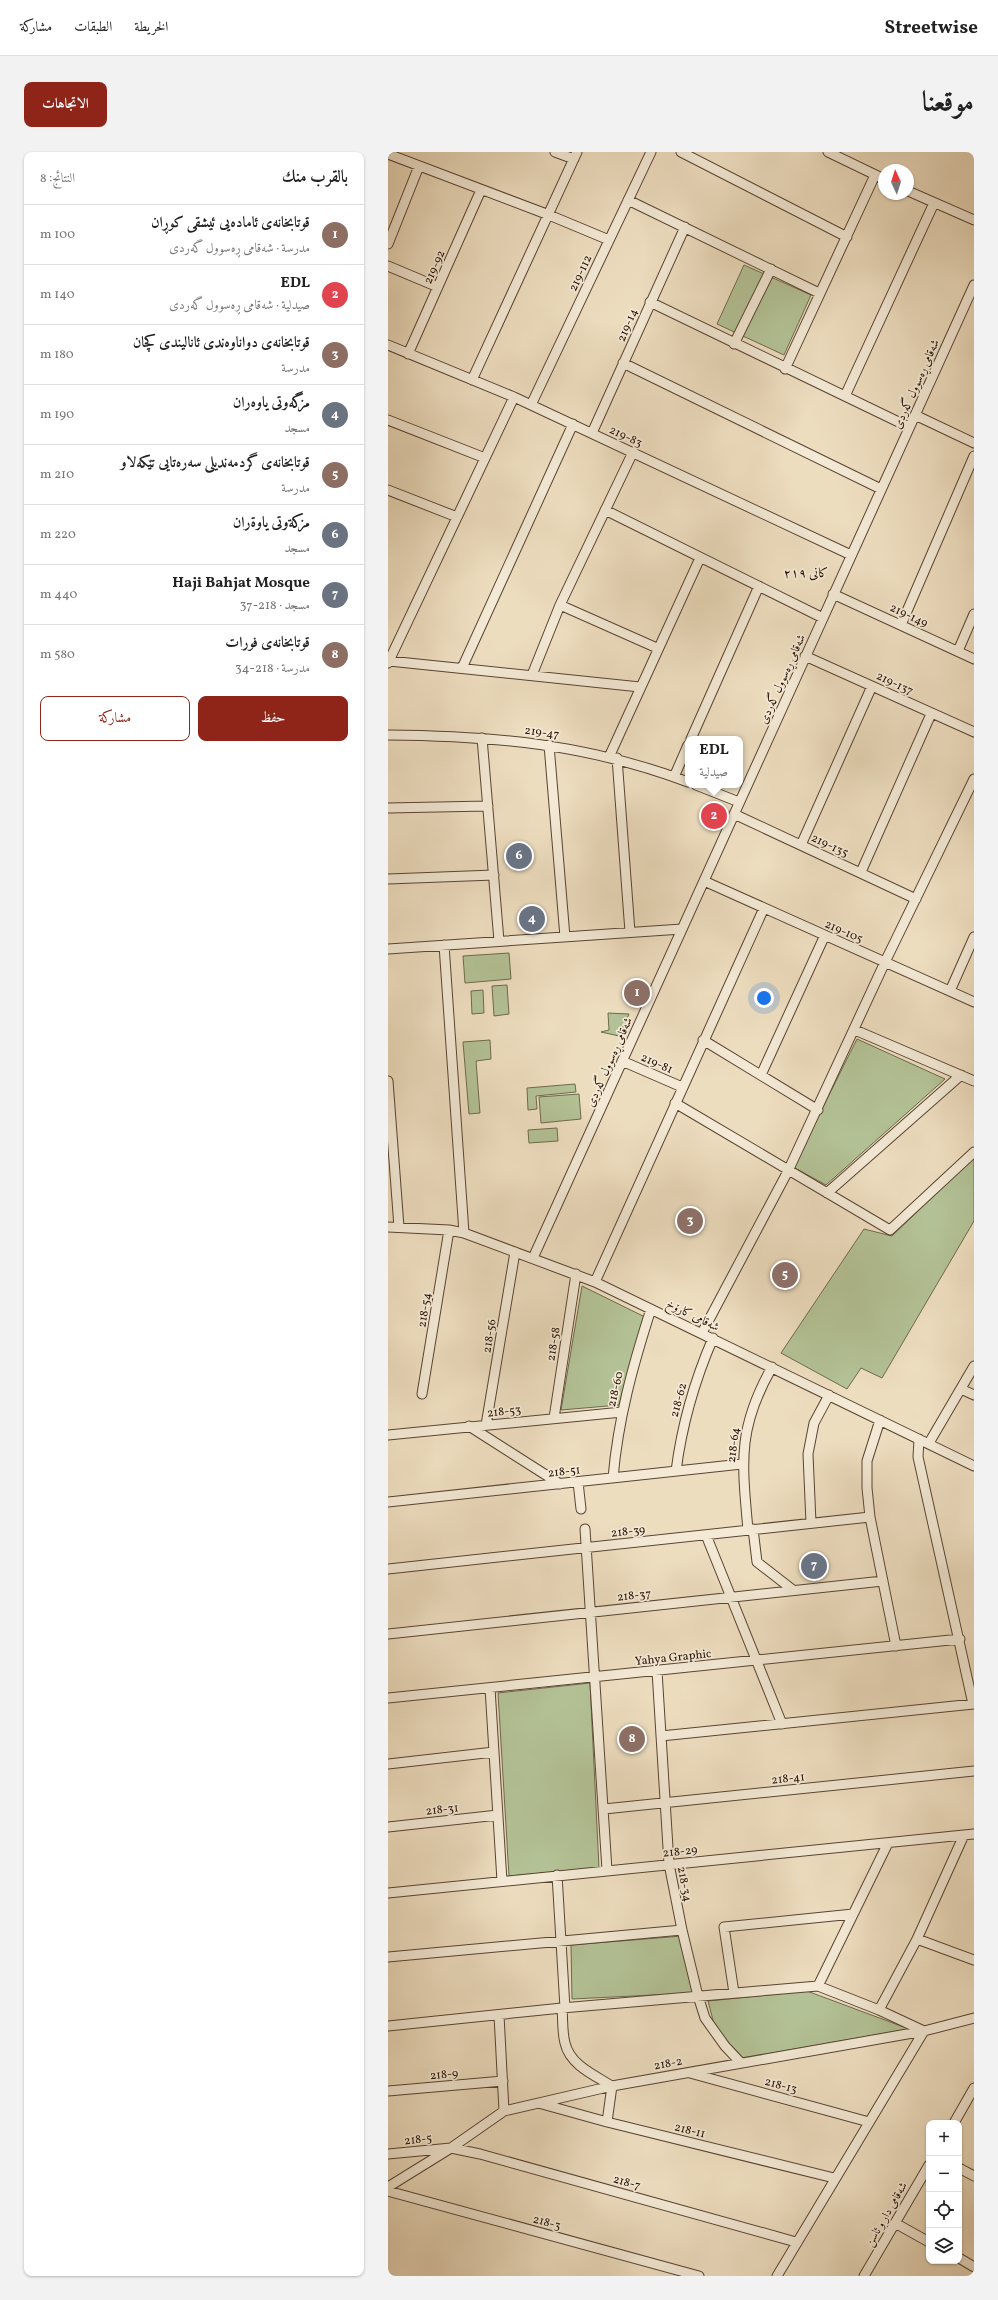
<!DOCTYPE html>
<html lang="ar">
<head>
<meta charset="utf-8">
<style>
	:root { --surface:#fff; --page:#f2f2f2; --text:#222; --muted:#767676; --line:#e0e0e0; --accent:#8f2418 }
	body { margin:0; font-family:Vollkorn,Amiri,serif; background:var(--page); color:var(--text); direction:rtl }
	.controls { position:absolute; right:12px; bottom:12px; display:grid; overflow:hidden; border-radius:8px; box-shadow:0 1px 3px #0004 }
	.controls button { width:36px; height:36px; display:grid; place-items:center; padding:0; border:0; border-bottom:1px solid var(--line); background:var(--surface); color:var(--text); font:20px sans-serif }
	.compass { position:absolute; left:490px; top:12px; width:36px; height:36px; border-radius:50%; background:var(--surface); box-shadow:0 1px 3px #0004; rotate:356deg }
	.you { position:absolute; left:376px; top:846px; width:14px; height:14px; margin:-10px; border:3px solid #fff; border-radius:50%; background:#1a73e8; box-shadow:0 0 0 6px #1a73e833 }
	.badge { display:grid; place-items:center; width:26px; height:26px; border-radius:50%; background:var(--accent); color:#fff; font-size:13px; font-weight:700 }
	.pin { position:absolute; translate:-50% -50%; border:2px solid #fff; box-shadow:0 1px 4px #0006 }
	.popup { position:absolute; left:297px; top:584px; width:58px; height:52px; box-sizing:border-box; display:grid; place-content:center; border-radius:8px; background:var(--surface); filter:drop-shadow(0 1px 3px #0005); font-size:13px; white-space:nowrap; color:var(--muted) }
	.popup b { font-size:15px; color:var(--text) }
	.popup::after { content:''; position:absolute; left:50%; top:100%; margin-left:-8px; border:8px solid transparent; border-top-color:var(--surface) }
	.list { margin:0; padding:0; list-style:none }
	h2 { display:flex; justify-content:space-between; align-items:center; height:52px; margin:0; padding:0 16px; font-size:17px }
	h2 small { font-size:13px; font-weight:400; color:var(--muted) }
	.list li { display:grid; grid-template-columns:26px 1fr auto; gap:12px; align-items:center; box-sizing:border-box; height:60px; padding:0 16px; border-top:1px solid var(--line) }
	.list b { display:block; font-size:15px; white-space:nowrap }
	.list p { margin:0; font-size:13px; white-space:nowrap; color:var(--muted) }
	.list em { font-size:13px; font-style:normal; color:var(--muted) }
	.actions { display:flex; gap:8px; padding:12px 16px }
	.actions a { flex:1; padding:9px 0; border:1px solid var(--accent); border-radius:8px; text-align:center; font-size:14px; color:var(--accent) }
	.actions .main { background:var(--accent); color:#fff }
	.icon { flex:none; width:22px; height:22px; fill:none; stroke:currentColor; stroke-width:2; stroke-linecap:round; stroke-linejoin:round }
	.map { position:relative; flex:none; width:586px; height:2124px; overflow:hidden; direction:ltr; border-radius:8px }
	header { display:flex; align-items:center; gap:24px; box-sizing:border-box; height:56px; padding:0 20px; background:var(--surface); border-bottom:1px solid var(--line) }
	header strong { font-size:19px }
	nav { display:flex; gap:22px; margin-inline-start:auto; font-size:14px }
	.intro { display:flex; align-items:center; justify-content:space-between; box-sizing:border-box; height:96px; padding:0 24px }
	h1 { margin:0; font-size:28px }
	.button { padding:10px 18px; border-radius:8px; background:var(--accent); color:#fff; font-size:14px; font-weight:700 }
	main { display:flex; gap:24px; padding:0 24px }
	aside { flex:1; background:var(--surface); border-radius:8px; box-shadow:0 1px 3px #0004 }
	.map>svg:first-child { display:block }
	.green { fill:#b3c296; stroke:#6e6a4c }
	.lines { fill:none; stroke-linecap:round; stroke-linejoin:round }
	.minor-casing { stroke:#594432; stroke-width:11 }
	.minor { stroke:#f3e9d5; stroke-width:9 }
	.labels { text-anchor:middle; stroke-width:3.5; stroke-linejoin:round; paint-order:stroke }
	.street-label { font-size:12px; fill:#281103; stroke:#f3e9d5 }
	.neighbourhood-label { font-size:13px; fill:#281103; stroke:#f3e9d5 }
</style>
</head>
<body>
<header>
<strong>Streetwise</strong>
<nav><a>الخريطة</a><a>الطبقات</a><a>مشاركة</a></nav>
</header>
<div class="intro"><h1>موقعنا</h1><a class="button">الاتجاهات</a></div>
<main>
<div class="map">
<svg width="586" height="2124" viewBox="0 0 586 2124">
	<rect width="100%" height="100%" fill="#edddbf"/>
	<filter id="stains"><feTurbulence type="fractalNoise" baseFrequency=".005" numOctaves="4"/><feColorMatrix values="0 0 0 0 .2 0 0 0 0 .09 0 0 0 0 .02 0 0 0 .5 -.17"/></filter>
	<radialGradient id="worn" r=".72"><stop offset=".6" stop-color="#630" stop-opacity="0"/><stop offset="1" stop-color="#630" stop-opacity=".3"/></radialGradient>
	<path class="green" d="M356,113L423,143L396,203L329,172Z
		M121,801L123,827L77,831L75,804Z
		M119,833L121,862L106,864L104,834Z
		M95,838L96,861L84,862L83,839Z
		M220,861L241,862L231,884L213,880L221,878Z
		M469,887L557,927L438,1033L405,1015Z
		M102,888L103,907L88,909L92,961L81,962L75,890Z
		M187,932L188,940L148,944L149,957L140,958L139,936Z
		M191,942L193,967L153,971L151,945Z
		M169,976L170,989L141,991L140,978Z
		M586,1005V1069L494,1226L473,1216L459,1237L393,1201L476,1077L504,1084Z
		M194,1134L257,1165L231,1253L173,1258Z
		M202,1531L211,1716L121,1724L110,1541Z
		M294,1784L306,1841L184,1847L183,1793Z
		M419,1839L521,1877L355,1906L327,1876L320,1849Z"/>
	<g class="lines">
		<defs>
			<path id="minor" d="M167,0L186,7
				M293,0L459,85
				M440,0L496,27
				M0,2L161,63L221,88
				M520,39L586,68
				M240,48L431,141
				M0,92L31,14
				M0,114L50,135
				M262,150L521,275
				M346,192L383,117
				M0,193L126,245L463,403
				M20,202L93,38
				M235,211L493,337
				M397,217L487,23
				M84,228L189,0
				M457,244L546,51
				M143,253L263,0
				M527,263L586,291
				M0,268L97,306
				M204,281L297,75
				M0,338L69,365
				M217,358L435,466
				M445,442L586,507
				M172,453L269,496
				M513,473L586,304
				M570,499L586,462
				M417,504L586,580
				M1,509L252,535
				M0,511L126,245
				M74,516L185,272
				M144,523L172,453L245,300
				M0,583C107,584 199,592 300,630
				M94,586L111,789
				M303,587L371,434
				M161,593L177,785
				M221,605L312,406
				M229,606L242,780
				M286,625L300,593
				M308,633L351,650
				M0,656L100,654
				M346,662L528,747
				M413,693L484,534
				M473,720L543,562
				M0,727L106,723
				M316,729L586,850
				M56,793L76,1081
				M0,797L294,777
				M562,839L586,785
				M467,878L586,929
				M315,888L430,958
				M234,909L294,935
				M373,923L437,783
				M0,929L11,1075
				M287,951L502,1078L586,1000
				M439,1041L573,923
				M0,1075L61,1078L76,1081L207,1130L586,1314
				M145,1106L586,133
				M207,1130L376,756
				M314,1181L400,1019L497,810L586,627
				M573,1237L586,1243
				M34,1242L61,1078
				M166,1266L188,1122
				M492,1268L479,1309V1336L482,1365L508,1494
				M98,1273L127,1100
				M81,1274L172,1332
				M0,1283L234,1260
				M531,1287L530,1305L585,1552
				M541,1291L586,1214
				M288,1319C294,1272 306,1230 325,1186
				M225,1326C230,1267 245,1213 263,1157
				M190,1330L193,1357
				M0,1350L354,1312
				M423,1371L420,1302L426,1271L441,1243
				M197,1377L219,1718
				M365,1377L369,1410L405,1438
				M360,1378C354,1310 349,1277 384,1215
				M318,1383L394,1572
				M0,1417L482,1365
				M0,1482L495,1429
				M269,1519L281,1712L294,1778L310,1844L317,1866L337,1894L352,1910
				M102,1536L114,1729
				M0,1546L572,1487
				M273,1584L586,1552
				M0,1612L106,1600
				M216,1657L586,1619
				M0,1675L110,1663
				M169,1723L177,1856
				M0,1741L586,1682
				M529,1787L586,1808
				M0,1805L294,1778
				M430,1834L500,1691
				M346,1841L336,1775L465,1762
				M174,1856C175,1867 174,1880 177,1891C182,1913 206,1923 224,1934L219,1970
				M491,1858L529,1787L576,1683
				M111,1863L116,1959
				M0,1874L174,1856L430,1834L491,1858L536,1879L389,2124
				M302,1921L481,1970
				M0,1939L115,1929
				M154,1952L219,1970L446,2026
				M566,1971L586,1936
				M0,2002L63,1996L92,2002L408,2090
				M571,2016L586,2024
				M0,2035L63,1996L116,1959L224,1934L536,1879L586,1866
				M0,2039L311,2124
				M507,2071L541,2090
				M571,2106L586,2115
				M476,2124L541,2013"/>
		</defs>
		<use href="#minor" class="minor-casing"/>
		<use href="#minor" class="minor"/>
	</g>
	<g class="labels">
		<g class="street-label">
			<text transform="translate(46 115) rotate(-66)" y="4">219-92</text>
			<text transform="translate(192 121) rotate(-65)" y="4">219-112</text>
			<text transform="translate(239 173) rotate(-67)" y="4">219-14</text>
			<text transform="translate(528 232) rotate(-66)" y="4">شەقامی ڕەسوول گەردی</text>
			<text transform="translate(238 284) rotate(25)" y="4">219-83</text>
			<text transform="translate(521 463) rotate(25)" y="4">219-149</text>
			<text transform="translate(394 527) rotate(-66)" y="4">شەقامی ڕەسوول گەردی</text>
			<text transform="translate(507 531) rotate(25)" y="4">219-137</text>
			<text transform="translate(154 580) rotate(8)" y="4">219-47</text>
			<text transform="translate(442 693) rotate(25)" y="4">219-135</text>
			<text transform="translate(456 779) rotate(24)" y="4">219-105</text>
			<text transform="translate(221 910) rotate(-66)" y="4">شەقامی ڕەسوول گەردی</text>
			<text transform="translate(269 911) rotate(24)" y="4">219-81</text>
			<text transform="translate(36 1158) rotate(-81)" y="4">218-54</text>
			<text transform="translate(305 1163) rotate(26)" y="4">شەقامی کارۆخ</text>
			<text transform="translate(101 1184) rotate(-81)" y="4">218-56</text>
			<text transform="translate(165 1192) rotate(-81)" y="4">218-58</text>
			<text transform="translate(227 1237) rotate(-77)" y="4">218-60</text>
			<text transform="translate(290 1248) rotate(-75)" y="4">218-62</text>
			<text transform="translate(116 1259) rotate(-6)" y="4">218-53</text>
			<text transform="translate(345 1293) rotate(-83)" y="4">218-64</text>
			<text transform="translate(176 1319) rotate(-6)" y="4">218-51</text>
			<text transform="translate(240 1379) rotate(-6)" y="4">218-39</text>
			<text transform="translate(246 1443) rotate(-6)" y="4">218-37</text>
			<text transform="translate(285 1505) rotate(-6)" y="4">Yahya Graphic</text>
			<text transform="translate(400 1626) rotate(-6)" y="4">218-41</text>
			<text transform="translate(54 1657) rotate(-6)" y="4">218-31</text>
			<text transform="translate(292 1699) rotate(-6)" y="4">218-29</text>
			<text transform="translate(297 1732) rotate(79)" y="4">218-34</text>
			<text transform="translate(280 1911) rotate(-10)" y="4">218-2</text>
			<text transform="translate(56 1922) rotate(-5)" y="4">218-9</text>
			<text transform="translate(393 1933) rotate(15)" y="4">218-13</text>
			<text transform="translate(302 1978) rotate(14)" y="4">218-11</text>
			<text transform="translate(30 1987) rotate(-6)" y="4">218-5</text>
			<text transform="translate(239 2030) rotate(16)" y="4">218-7</text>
			<text transform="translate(498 2062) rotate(-60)" y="4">شەقامی دار و ئاسن</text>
			<text transform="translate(159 2070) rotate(15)" y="4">218-3</text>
		</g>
		<g class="neighbourhood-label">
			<text x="418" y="425">کانی ٢١٩</text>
		</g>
	</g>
	<rect width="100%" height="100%" filter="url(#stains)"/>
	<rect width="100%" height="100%" fill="url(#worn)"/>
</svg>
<div class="controls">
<button>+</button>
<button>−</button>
<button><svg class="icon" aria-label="locate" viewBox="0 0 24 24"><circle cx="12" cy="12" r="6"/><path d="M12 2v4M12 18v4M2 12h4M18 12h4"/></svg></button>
<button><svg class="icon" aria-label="layers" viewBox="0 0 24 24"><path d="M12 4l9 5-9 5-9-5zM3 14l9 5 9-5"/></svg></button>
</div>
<svg class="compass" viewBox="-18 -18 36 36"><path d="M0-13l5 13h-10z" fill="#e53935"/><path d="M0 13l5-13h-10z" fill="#767676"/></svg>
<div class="you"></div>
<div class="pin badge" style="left:249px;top:841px;background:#8d6e63">1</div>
<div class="pin badge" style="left:326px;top:664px;background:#e0444e">2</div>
<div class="popup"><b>EDL</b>صيدلية</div>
<div class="pin badge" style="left:302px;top:1069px;background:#8d6e63">3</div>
<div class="pin badge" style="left:144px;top:767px;background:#6b7280">4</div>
<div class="pin badge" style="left:397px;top:1123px;background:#8d6e63">5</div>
<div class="pin badge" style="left:131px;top:704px;background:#6b7280">6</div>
<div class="pin badge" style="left:426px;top:1414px;background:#6b7280">7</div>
<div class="pin badge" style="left:244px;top:1587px;background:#8d6e63">8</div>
</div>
<aside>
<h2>بالقرب منك<small>النتائج: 8</small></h2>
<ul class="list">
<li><span class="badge" style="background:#8d6e63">1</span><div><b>قوتابخانەی ئامادەیی ئیشقی کوڕان</b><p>مدرسة · شەقامی ڕەسوول گەردی</p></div><em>100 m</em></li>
<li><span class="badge" style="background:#e0444e">2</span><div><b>EDL</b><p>صيدلية · شەقامی ڕەسوول گەردی</p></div><em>140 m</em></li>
<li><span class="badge" style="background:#8d6e63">3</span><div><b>قوتابخانەی دواناوەندی ئانالیندی كچان</b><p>مدرسة</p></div><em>180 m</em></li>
<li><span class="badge" style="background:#6b7280">4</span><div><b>مزگەوتی یاوەران</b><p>مسجد</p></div><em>190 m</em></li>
<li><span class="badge" style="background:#8d6e63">5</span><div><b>قوتابخانەی گردمەندیلی سەرەتایی تێكەلاو</b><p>مدرسة</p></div><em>210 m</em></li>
<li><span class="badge" style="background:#6b7280">6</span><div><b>مزكةوتى ياوةران</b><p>مسجد</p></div><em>220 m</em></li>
<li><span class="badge" style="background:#6b7280">7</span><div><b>Haji Bahjat Mosque</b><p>مسجد · 218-37</p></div><em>440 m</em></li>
<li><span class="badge" style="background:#8d6e63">8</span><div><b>قوتابخانەی فورات</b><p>مدرسة · 218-34</p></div><em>580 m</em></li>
</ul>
<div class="actions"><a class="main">حفظ</a><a>مشاركة</a></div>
</aside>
</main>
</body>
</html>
